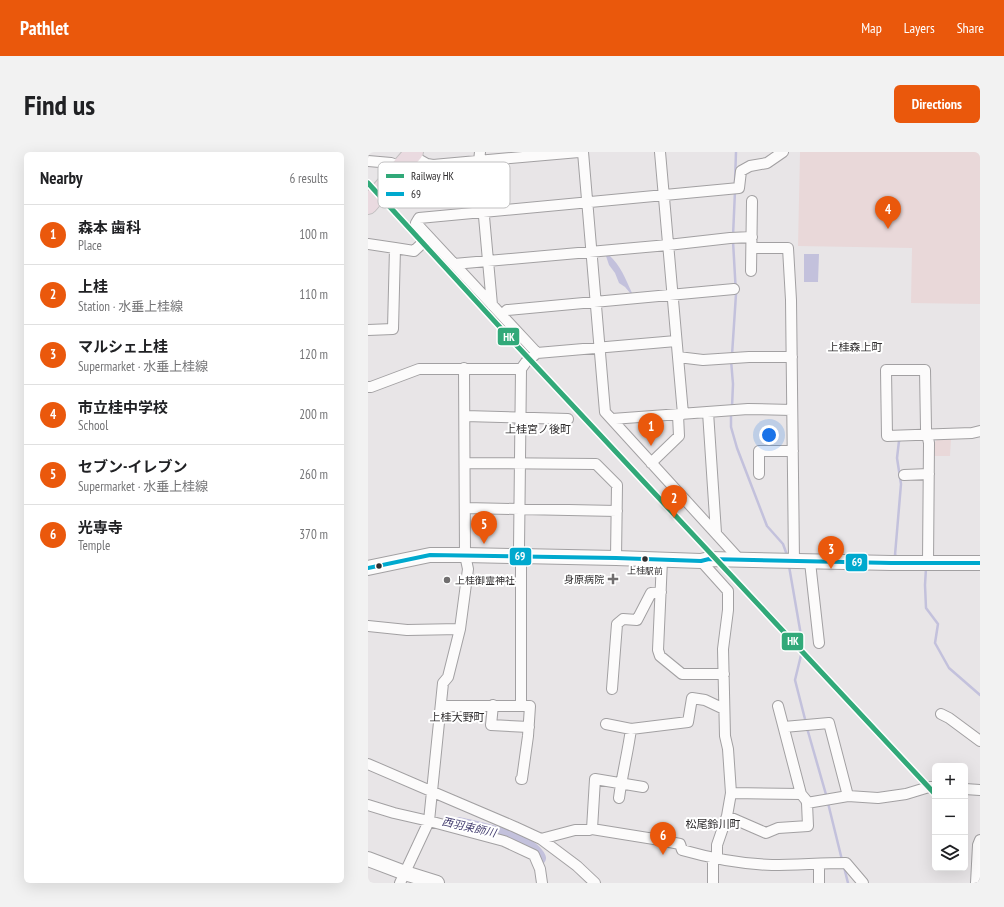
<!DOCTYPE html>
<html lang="en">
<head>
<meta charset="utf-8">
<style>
	:root { --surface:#fff; --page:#f2f2f2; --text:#202124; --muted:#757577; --line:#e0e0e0; --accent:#ea580c }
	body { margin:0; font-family:"PT Sans Narrow","Noto Sans JP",sans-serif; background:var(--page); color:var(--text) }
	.controls { position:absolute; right:12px; bottom:12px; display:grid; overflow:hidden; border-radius:6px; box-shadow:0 4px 16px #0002 }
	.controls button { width:36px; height:36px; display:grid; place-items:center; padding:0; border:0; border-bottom:1px solid var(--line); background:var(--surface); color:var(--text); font:20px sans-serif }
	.you { position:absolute; left:401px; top:283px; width:14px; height:14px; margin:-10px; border:3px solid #fff; border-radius:50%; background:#1a73e8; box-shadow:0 0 0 6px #1a73e833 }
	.badge { display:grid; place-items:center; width:26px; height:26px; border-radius:50%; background:var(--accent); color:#fff; font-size:13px; font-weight:700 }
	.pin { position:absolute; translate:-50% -33px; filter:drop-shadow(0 1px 2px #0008) }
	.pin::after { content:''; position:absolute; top:21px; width:14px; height:12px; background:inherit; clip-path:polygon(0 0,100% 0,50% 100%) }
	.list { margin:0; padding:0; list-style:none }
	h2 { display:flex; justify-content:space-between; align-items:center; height:52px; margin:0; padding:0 16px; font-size:17px }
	h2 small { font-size:13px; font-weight:400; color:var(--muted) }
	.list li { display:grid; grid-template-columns:26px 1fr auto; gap:12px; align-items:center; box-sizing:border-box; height:60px; padding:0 16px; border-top:1px solid var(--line) }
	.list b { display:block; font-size:15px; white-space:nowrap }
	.list p { margin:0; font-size:13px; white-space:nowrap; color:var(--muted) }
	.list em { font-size:13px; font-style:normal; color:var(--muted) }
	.icon { flex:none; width:22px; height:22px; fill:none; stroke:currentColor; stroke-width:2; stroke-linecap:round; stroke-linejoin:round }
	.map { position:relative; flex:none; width:612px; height:731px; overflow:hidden; border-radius:6px }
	header { display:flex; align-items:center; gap:24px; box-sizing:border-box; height:56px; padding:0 20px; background:var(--accent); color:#fff }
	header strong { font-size:19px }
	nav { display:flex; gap:22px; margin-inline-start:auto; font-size:14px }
	.intro { display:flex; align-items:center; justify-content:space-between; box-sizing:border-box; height:96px; padding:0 24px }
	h1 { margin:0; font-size:28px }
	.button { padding:10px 18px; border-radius:6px; background:var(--accent); color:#fff; font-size:14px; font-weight:700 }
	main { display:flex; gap:24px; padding:0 24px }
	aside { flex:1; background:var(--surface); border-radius:6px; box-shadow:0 4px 16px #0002 }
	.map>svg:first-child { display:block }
	.green { fill:#e9d8d9 }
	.water { fill:#c3c1dc }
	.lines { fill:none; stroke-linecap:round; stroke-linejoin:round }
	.stream { stroke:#c3c1dc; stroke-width:2.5 }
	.river { stroke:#c3c1dc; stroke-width:14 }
	.street-casing { stroke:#a2a0a2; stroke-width:12 }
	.secondary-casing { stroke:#a2a0a2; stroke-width:16 }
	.highway-casing { stroke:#c2c0c1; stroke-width:20 }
	.street { stroke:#fcfbfb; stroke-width:10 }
	.secondary { stroke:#fcfbfb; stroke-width:14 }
	.highway { stroke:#eadae0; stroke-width:18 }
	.bus-1-casing { stroke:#fff; stroke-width:7 }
	.bus-1 { stroke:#00a9ce; stroke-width:4 }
	.rail-1-casing { stroke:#fff; stroke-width:8 }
	.rail-1 { stroke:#31a979; stroke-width:5 }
	.bus-dot { fill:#302e2f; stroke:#fff; stroke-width:1.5 }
	.poi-dot { fill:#706e6f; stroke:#fff; stroke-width:1.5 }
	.labels { text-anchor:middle; stroke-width:4; stroke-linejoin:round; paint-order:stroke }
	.bus-label { font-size:9px; fill:#302e2f; stroke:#fff }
	.poi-label { font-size:10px; fill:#302e2f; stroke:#fff; text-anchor:end }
	.neighbourhood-label { font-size:11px; fill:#302e2f; stroke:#fff }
	.water-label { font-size:11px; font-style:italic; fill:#433d6f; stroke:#fff }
	.key { fill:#fff; stroke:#c1c0c1; stroke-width:1 }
	.key-label { font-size:11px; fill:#302e2f }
	.line-badge { stroke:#fff; stroke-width:1.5 }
	.badge-label { font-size:11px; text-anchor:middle; font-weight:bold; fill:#fff }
</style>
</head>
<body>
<header>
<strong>Pathlet</strong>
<nav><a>Map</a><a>Layers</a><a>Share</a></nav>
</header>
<div class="intro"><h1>Find us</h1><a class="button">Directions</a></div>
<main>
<aside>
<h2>Nearby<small>6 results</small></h2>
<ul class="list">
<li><span class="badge">1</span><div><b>森本 歯科</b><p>Place</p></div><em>100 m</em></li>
<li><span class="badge">2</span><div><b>上桂</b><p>Station · 水垂上桂線</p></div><em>110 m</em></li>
<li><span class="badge">3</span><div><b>マルシェ上桂</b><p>Supermarket · 水垂上桂線</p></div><em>120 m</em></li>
<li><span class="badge">4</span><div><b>市立桂中学校</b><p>School</p></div><em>200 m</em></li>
<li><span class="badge">5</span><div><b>セブン-イレブン</b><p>Supermarket · 水垂上桂線</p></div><em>260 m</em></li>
<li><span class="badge">6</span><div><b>光専寺</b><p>Temple</p></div><em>370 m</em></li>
</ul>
</aside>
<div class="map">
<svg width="612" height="731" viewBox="0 0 612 731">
	<rect width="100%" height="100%" fill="#e8e5e7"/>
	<path class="green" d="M432,0H612V152L543,151L544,96L430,94Z
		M583,287L582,304H565V292L569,288Z"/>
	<path class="water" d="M436,102H451L450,130H436Z
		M241,103C253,114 257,126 264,141L263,142L257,135L251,131L247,121L241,113L238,104Z"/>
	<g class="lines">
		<path class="stream" d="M367,30L368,0
			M365,84L367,39
			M364,203L368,142L365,89
			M363,208L365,232L364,255
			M363,260V275L369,296L399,374L415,392L419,403
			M530,405L527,403L533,332L529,306L531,289L533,287
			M421,414L435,495L427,528L438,571
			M558,416L557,433L558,456L570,472L567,491L581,516L612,543
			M439,576L459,646
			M460,651L474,708
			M476,715L480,731"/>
		<path class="river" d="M91,672C111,677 162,686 171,706"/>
		<defs>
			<path id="street" d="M112,0L111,9L124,153
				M215,0L237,260L372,408
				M292,0L315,262
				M43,3L59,12L65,13L211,0
				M0,9L23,11L33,15
				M0,92L27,96L25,177L0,178
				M27,96L46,99L61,85
				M384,96H420L423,148L426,409
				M86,112L300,93L362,86L384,85
				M383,119L384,49
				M134,163L139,158L366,137
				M169,201L48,71L51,66L371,36L373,19L382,14L399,11L415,0
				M310,205L335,208L381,205H424
				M0,235H3L51,217H153
				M340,260L348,381
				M97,264L200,267
				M244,267L380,257L424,258
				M97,311L228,312L249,333L248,406
				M283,311L311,284L310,263
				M391,322V299H425
				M536,323L561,322
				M97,356L249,359
				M294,408L290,498L292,504L314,522H356
				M333,409L360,439V458L355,497L357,584L360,597L363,641L359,664L349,693V707
				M442,410L451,491
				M560,411L561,291L558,277L557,218H518L519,284L604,281L612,279
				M0,474L39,478L92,477
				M244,537L249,472L255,467L269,468L283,441L293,440
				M125,553L123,573L161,575
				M73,554H162L160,584L154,627H153
				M153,554V404L151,397L153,217L158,210L169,201L308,189
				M573,562L581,566L612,589
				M238,572L263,577L320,570L324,546L337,548L356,557
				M416,575L461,571L480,644
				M0,612L65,640L147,675L173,687L209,714L227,731
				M597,637L612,638
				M363,641L433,642
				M251,646C254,623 260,600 263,577
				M439,651L480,644L510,646L538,642L561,635H567
				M0,653L26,661L61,669L136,689L166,703L172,717L174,731
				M359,664L398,681L410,676L440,674L439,651L438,648L433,642L410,554
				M224,677L227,627L275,635
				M173,687L207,678H221L224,677L286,687L312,692L314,698C342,706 375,712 404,713C429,713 453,711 478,711L495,731
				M32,731L61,669L75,531L80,525L92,477L100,417L97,403L96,216
				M345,731V706
				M451,731V712
				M608,731L610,693L612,688"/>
			<path id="secondary" d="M0,416L62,403H97L248,406L333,409L341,407L523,411H612
				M0,707L37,721L69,731"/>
			<path id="highway" d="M0,53L46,0"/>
		</defs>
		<use href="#street" class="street-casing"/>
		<use href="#secondary" class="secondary-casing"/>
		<use href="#highway" class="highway-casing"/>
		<use href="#street" class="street"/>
		<use href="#secondary" class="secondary"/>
		<use href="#highway" class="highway"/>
		<defs>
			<path id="bus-1" d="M0,416L62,403L248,406L333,409L341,407L523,411H612"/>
		</defs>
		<use href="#bus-1" class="bus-1-casing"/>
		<use href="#bus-1" class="bus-1"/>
		<defs>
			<path id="rail-1" d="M0,31L151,196L567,642"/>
		</defs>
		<use href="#rail-1" class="rail-1-casing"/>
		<use href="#rail-1" class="rail-1"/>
	</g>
	<g class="bus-dot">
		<circle cx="277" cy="407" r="3.5"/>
		<circle cx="11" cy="414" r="3.5"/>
	</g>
	<g class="poi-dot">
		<path d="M243 421h4v4h4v4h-4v4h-4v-4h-4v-4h4z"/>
		<circle cx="79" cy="428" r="4"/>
	</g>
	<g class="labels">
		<g class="bus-label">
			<text x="277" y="422">上桂駅前</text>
		</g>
		<g class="poi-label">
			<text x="236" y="431">身原病院</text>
			<text x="87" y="432" text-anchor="start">上桂御霊神社</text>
		</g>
		<g class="neighbourhood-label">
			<text x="487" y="199">上桂森上町</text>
			<text x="170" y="281">上桂宮ノ後町</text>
			<text x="89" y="569">上桂大野町</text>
			<text x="345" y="676">松尾鈴川町</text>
		</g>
		<g class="water-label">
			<text transform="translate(101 675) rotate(13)" y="4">西羽束師川</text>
		</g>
	</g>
	<rect x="10" y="10" width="132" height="46" rx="6" class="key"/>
	<rect x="18" y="22" width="18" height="4" fill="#31a979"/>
	<rect x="18" y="40" width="18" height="4" fill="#00a9ce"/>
	<g class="key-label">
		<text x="43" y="28">Railway HK</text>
		<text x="43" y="46">69</text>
	</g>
	<g class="line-badge">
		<rect x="129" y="175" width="23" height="19" rx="4" fill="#31a979"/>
		<rect x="141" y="395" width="23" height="19" rx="4" fill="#00a9ce"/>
		<rect x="477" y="401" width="23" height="19" rx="4" fill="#00a9ce"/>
		<rect x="413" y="480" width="23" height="19" rx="4" fill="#31a979"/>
	</g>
	<g class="badge-label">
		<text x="141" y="189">HK</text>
		<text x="152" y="408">69</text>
		<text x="489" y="414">69</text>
		<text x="425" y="493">HK</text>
	</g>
</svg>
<div class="controls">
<button>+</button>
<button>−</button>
<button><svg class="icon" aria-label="layers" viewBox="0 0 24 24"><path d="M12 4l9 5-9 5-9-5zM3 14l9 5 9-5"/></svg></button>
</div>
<div class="you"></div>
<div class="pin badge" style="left:283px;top:294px">1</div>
<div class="pin badge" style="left:306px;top:366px">2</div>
<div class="pin badge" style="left:463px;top:417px">3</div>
<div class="pin badge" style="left:520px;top:77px">4</div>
<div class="pin badge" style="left:116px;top:392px">5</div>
<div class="pin badge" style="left:295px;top:703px">6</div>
</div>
</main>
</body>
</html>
